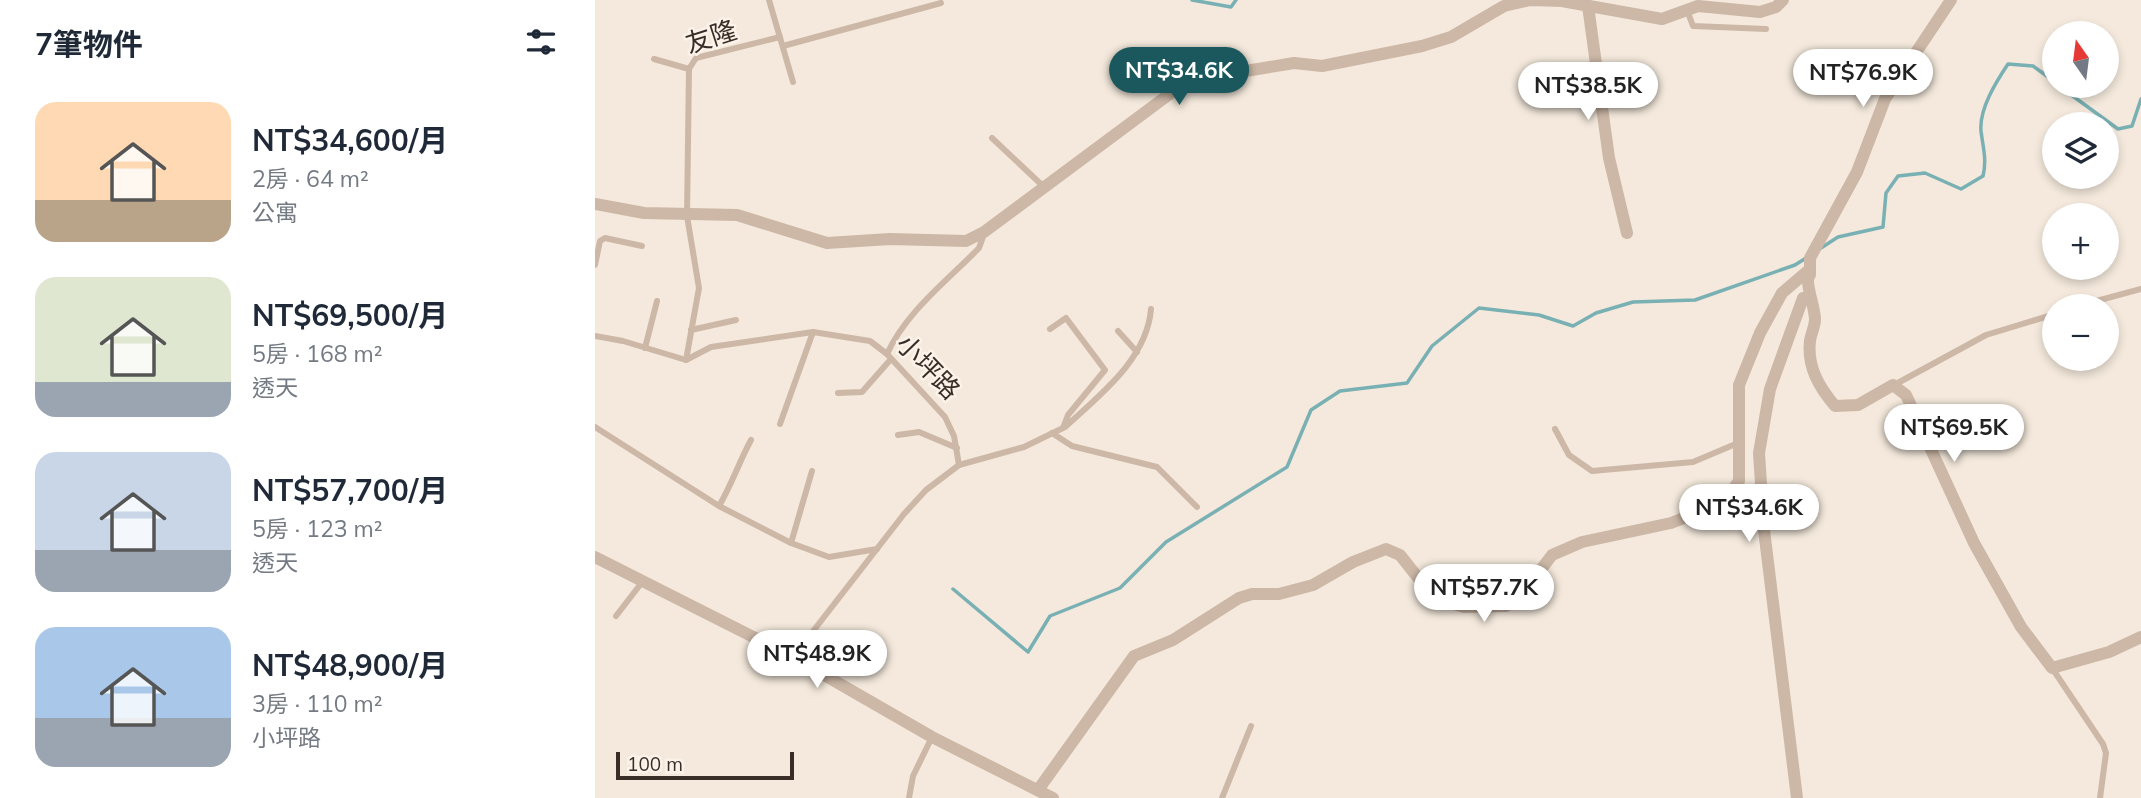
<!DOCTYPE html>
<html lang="zh-TW">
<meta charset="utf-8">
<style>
body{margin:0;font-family:Mulish,"Noto Sans TC",sans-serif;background:#f2f2f3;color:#1f2937;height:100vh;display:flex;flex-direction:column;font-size:26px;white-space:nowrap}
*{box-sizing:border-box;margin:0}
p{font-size:23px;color:#747a83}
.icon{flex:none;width:38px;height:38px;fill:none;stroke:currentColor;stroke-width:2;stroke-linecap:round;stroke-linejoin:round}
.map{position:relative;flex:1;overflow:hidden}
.panel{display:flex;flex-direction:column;background:#fff;width:595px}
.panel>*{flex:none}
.needle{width:46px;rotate:346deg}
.tools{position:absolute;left:1447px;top:21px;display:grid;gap:14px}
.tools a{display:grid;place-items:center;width:77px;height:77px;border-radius:50%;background:#fff;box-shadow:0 4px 10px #0003;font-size:35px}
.scale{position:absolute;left:21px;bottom:18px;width:178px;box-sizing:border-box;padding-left:7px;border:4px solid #392d28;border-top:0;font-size:19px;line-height:24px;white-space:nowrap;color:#392d28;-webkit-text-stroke:5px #fbf3e9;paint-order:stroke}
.price{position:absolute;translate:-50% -60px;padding:0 16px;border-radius:24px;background:#fff;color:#222;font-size:23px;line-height:46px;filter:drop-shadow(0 2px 4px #0008)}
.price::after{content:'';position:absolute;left:50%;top:42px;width:21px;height:16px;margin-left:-10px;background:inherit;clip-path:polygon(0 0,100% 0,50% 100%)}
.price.on{background:#1a585d;color:#fff}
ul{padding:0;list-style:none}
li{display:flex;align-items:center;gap:21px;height:175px;padding:0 35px}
li span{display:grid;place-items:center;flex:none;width:196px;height:140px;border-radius:21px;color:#555}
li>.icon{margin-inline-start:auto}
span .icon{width:84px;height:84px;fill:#fffc;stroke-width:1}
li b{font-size:30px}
h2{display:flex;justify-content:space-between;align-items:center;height:84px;padding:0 35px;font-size:30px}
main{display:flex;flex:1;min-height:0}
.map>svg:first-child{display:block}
</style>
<main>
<section class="panel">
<h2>7筆物件<svg class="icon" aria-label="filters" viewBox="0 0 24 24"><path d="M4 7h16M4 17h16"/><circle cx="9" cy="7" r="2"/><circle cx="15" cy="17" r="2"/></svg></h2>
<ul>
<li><span style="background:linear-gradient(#ffd9b3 70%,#b9a48a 0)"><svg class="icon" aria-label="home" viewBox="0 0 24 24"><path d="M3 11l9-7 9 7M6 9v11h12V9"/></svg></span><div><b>NT$34,600/月</b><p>2房 · 64 m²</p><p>公寓</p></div></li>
<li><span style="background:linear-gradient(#dfe7d0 75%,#9aa5b1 0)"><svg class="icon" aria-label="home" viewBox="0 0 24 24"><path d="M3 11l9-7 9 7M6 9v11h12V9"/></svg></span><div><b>NT$69,500/月</b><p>5房 · 168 m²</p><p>透天</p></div></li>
<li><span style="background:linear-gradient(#c9d6e8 70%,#9aa5b1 0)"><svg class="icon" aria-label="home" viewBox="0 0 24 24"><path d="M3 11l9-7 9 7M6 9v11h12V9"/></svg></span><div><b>NT$57,700/月</b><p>5房 · 123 m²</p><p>透天</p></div></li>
<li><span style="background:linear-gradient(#a9c7e8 65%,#9aa5b1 0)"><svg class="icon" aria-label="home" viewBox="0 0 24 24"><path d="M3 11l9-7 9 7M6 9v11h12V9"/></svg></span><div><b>NT$48,900/月</b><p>3房 · 110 m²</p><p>小坪路</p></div></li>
</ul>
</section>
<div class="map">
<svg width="1546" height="798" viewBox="0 0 1546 798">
<rect width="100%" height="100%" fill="#f4e9dc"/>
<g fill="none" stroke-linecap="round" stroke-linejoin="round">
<g stroke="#79b0b3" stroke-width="3.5">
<path d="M597 0 636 7 641 0"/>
<path d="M1464 86 1523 129 1537 126 1546 99"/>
<path d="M1226 248 1243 237 1288 227 1291 193 1303 176 1330 173 1366 189 1388 176C1392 159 1388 148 1386 131 1384 109 1401 82 1413 64L1438 66 1460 82"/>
<path d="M358 589 433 652 455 616 525 588 571 542 692 467 716 410 745 391 812 383 837 346 884 308 944 315 978 326 1001 313 1038 302 1100 300 1200 265 1211 258"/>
</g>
<g stroke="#cdb8a7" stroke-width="6">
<path d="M174 0 198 82"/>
<path d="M1092 10 1098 26 1171 29"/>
<path d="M188 46 346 3"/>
<path d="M59 59 94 69 101 58 185 37"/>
<path d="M397 138 449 187"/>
<path d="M0 265 5 241 10 238 47 246"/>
<path d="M1483 306 1546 289"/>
<path d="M96 330 141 320"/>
<path d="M523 331 542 352"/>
<path d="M0 336 28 341 91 360 116 347 218 332 275 341 292 354 350 417 359 436 364 465 331 490 309 514 198 657"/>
<path d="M50 348 62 301"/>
<path d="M292 354C311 312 352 281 384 248L389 234"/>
<path d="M91 360 104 288 92 216 94 69"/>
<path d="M1299 385 1391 335 1460 314"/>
<path d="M243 393 267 392 296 359"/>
<path d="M185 424 218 332"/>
<path d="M0 427 124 506 196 543 234 557 282 549"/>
<path d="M470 427C505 395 552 359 556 309"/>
<path d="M960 429 974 455 997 471 1098 462 1143 443"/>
<path d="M457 433 477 446 562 467 602 507"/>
<path d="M303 435 324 432 362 448"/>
<path d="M364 465 429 447 468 428 473 415 510 370 471 318 455 329"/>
<path d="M124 506C137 484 144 462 156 440"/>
<path d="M196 543 217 471"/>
<path d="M21 616 48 581"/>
<path d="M1457 668 1508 744 1511 753 1505 798"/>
<path d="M314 798 318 776 337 737"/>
<path d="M627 798 656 726"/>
</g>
<g stroke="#cdb8a7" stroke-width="12">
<path d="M993 6 1014 158 1032 233"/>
<path d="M0 204 49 213 142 215 232 243 295 239 371 241 389 232 584 87 603 79 699 63 727 66 827 46 856 37 909 6 935 0 967 1 1067 19 1103 6 1165 12 1181 7 1188 0"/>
<path d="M1214 270C1210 287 1219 302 1220 319 1220 327 1216 333 1215 341 1212 367 1224 387 1240 406L1263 405 1298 385 1311 395 1379 543 1426 627 1457 668 1514 652 1546 637"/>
<path d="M1215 275V258L1262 172 1290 99 1356 0"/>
<path d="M0 557 198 657 337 737 458 798"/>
<path d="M443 790 539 656 578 640 644 598 657 594H684L718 585 758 562 791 549 805 555 824 579 852 602 869 607 911 606 926 596 957 555 987 542 1076 523 1128 503 1144 481V385L1165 333 1187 293 1215 269"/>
<path d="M1202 798 1169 530 1164 453 1175 389 1208 298"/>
</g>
</g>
<g text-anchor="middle" stroke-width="5" stroke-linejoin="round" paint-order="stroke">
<g font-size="26" fill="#392d28" stroke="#fbf3e9">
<text transform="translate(116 37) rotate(-18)" y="9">友隆</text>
<text transform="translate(333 367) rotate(46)" y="9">小坪路</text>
</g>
</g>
</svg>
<div class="tools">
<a><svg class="needle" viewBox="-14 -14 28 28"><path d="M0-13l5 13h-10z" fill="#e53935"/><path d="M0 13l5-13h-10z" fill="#747a83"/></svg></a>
<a><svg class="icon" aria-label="layers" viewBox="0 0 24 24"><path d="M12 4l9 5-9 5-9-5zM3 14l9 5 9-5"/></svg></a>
<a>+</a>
<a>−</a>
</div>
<div class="scale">100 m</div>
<b class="price on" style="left:584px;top:107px">NT$34.6K</b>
<b class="price" style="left:1268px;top:109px">NT$76.9K</b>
<b class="price" style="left:993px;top:122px">NT$38.5K</b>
<b class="price" style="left:1359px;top:464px">NT$69.5K</b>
<b class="price" style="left:1154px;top:544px">NT$34.6K</b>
<b class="price" style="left:889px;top:624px">NT$57.7K</b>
<b class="price" style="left:222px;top:690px">NT$48.9K</b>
</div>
</main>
